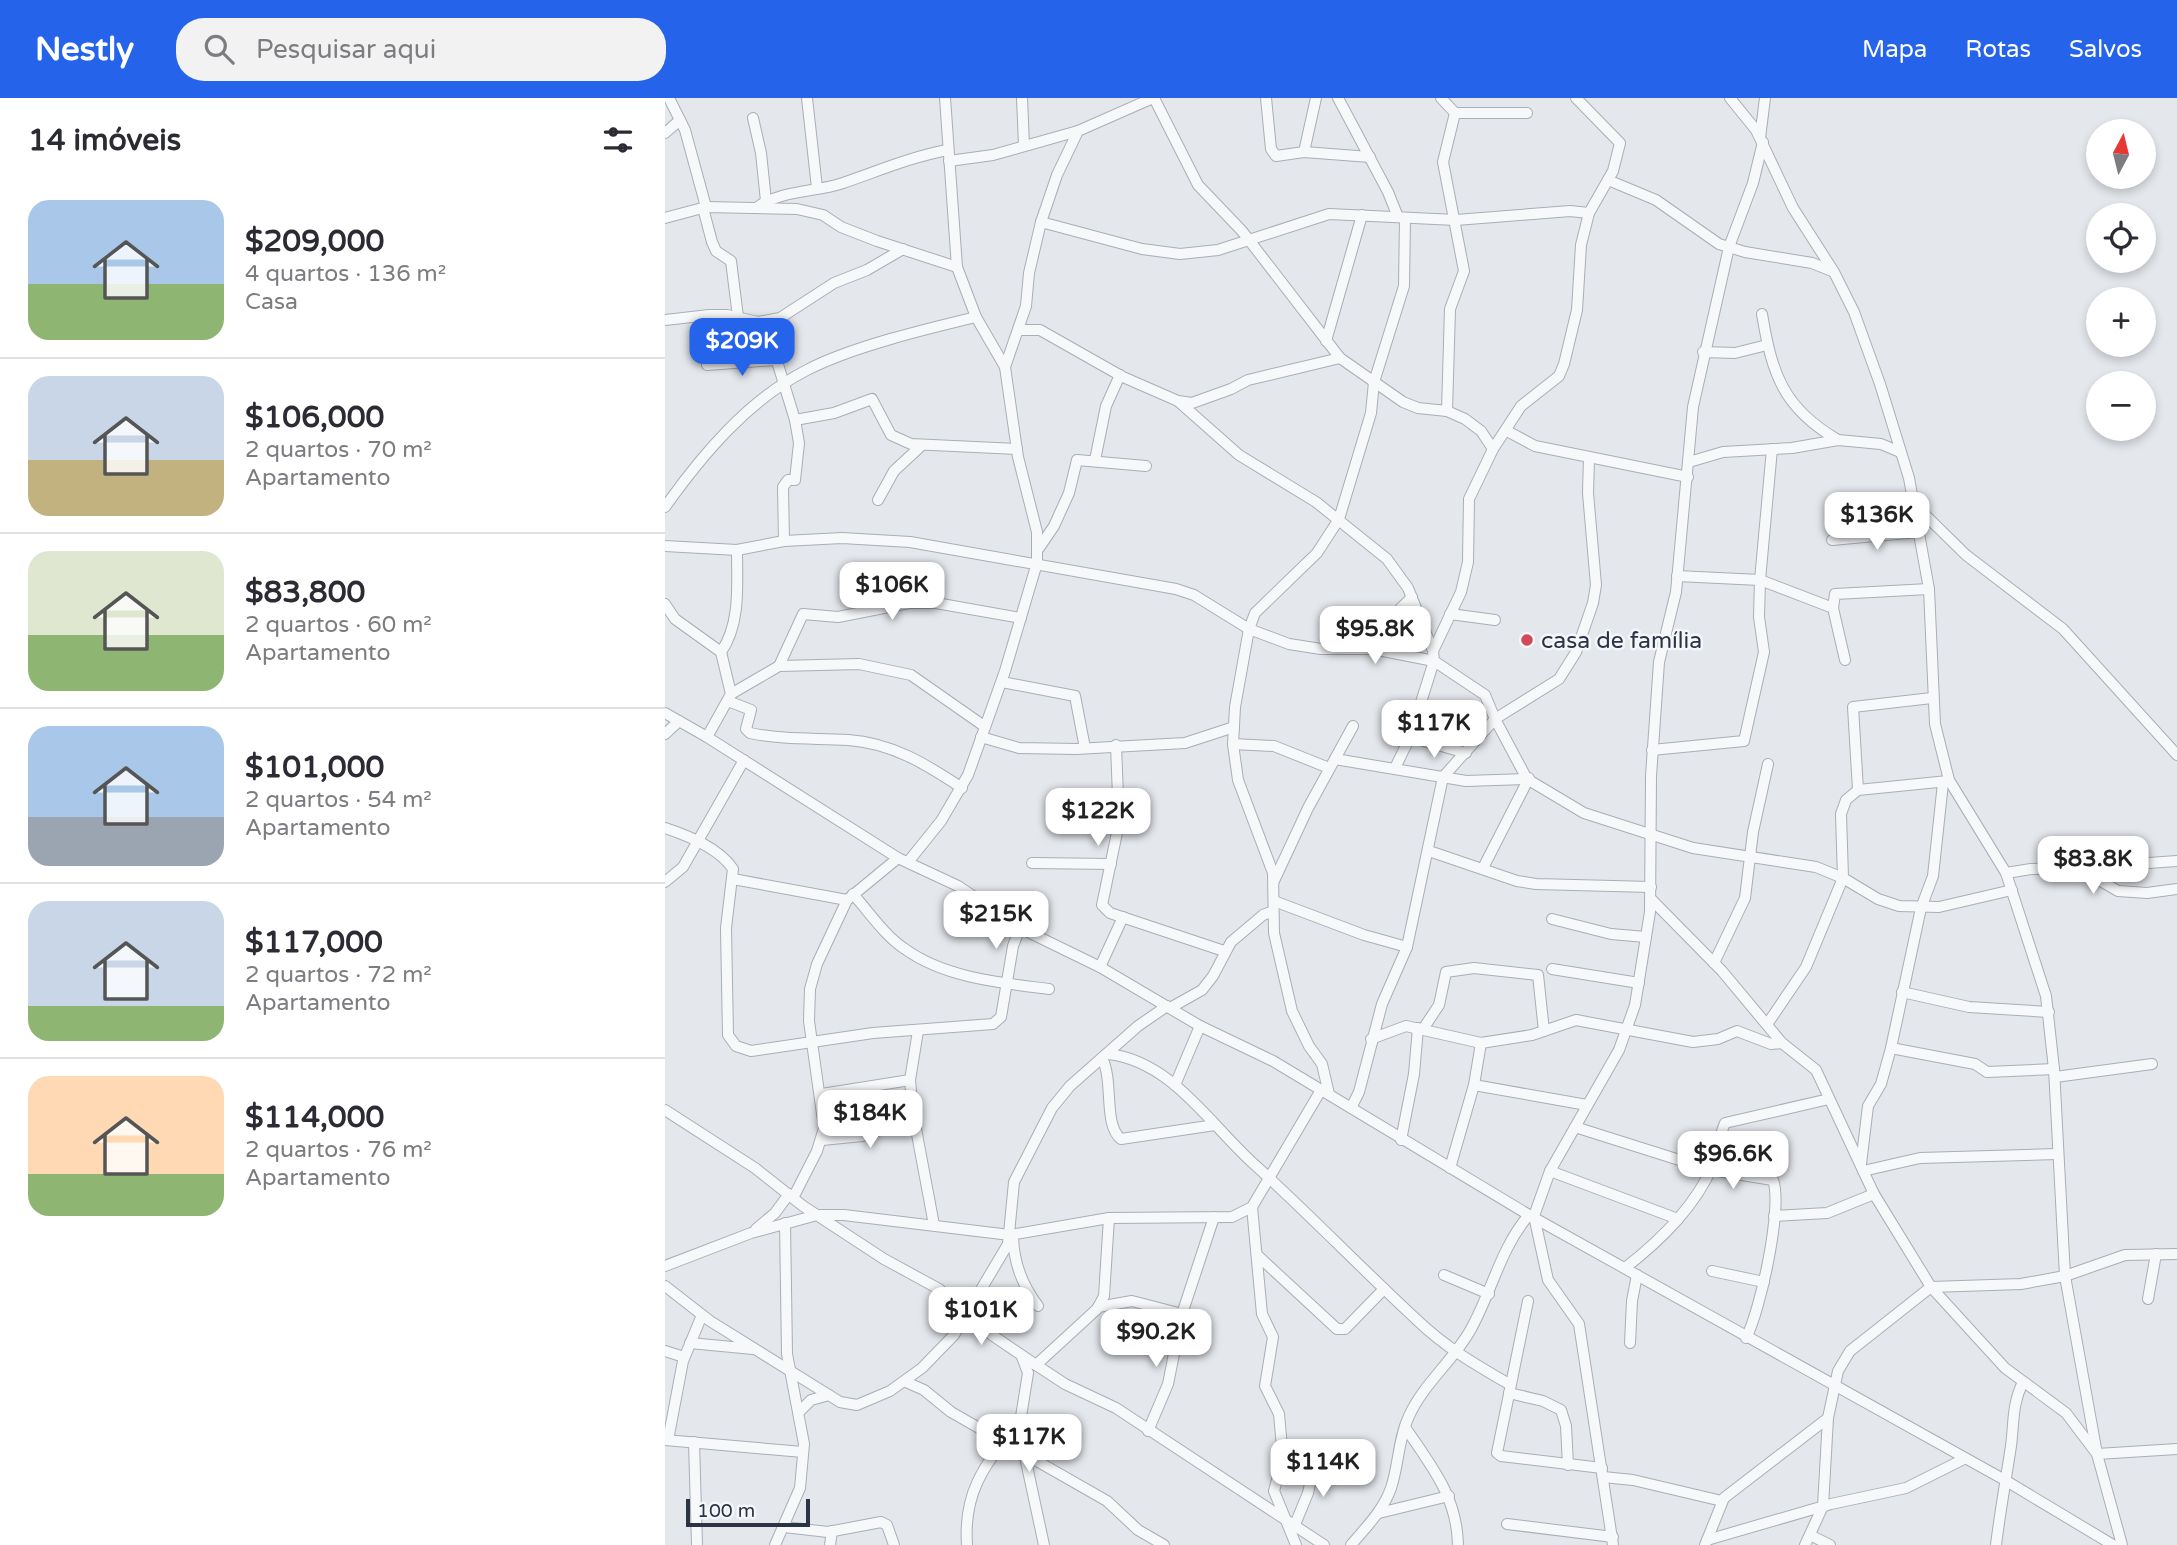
<!DOCTYPE html>
<html lang="pt">
<meta charset="utf-8">
<style>
body{margin:0;font-family:"Varela Round",sans-serif;background:#f2f2f3;color:#2b2b33;height:100vh;display:flex;flex-direction:column;font-size:26px;white-space:nowrap}
*{box-sizing:border-box;margin:0}
p{font-size:23px;color:#7c7c81}
.icon{flex:none;width:38px;height:38px;fill:none;stroke:currentColor;stroke-width:2;stroke-linecap:round;stroke-linejoin:round}
.map{position:relative;flex:1;overflow:hidden}
.panel{display:flex;flex-direction:column;background:#fff;width:665px}
.panel>*{flex:none}
.needle{width:46px;rotate:7deg}
.buttons{position:absolute;left:1421px;top:21px;display:grid;gap:14px}
.buttons a{display:grid;place-items:center;width:70px;height:70px;border-radius:50%;background:#fff;box-shadow:0 4px 10px #0003;font-size:35px}
.scale{position:absolute;left:21px;bottom:18px;width:124px;box-sizing:border-box;padding-left:7px;border:4px solid #2b3445;border-top:0;font-size:19px;line-height:24px;white-space:nowrap;color:#2b3445;-webkit-text-stroke:5px #f4f6f9;paint-order:stroke}
.price{position:absolute;translate:-50% -60px;padding:0 16px;border-radius:14px;background:#fff;color:#222;font-size:23px;line-height:46px;filter:drop-shadow(0 2px 4px #0008)}
.price::after{content:'';position:absolute;left:50%;top:42px;width:21px;height:16px;margin-left:-10px;background:inherit;clip-path:polygon(0 0,100% 0,50% 100%)}
.price.selected{background:#2563eb;color:#fff}
ul{padding:0;list-style:none}
li{display:flex;align-items:center;gap:21px;height:175px;padding:0 28px}
li+li{border-top:2px solid #e1e1e2}
li span{display:grid;place-items:center;flex:none;width:196px;height:140px;border-radius:21px;color:#555}
li>.icon{margin-inline-start:auto}
span .icon{width:84px;height:84px;fill:#fffc;stroke-width:1}
li b{font-size:30px}
h2{display:flex;justify-content:space-between;align-items:center;height:84px;padding:0 28px;font-size:30px}
header{display:flex;align-items:center;gap:42px;box-sizing:border-box;height:98px;padding:0 35px;background:#2563eb;color:#fff}
header strong{font-size:33px}
nav{display:flex;gap:38px;margin-inline-start:auto;font-size:24px}
.search{width:490px;height:63px;background:#f2f2f3;display:flex;align-items:center;gap:18px;box-sizing:border-box;padding:0 24px;border-radius:28px;color:#7c7c81;font-size:26px}
main{display:flex;flex:1;min-height:0}
.map>svg:first-child{display:block}
</style>
<header>
<strong>Nestly</strong>
<div class="search"><svg class="icon" aria-label="search" viewBox="0 0 24 24"><circle cx="10" cy="10" r="6"/><path d="M15 15l6 6"/></svg>Pesquisar aqui</div>
<nav><a>Mapa</a><a>Rotas</a><a>Salvos</a></nav>
</header>
<main>
<section class="panel">
<h2>14 imóveis<svg class="icon" aria-label="filters" viewBox="0 0 24 24"><path d="M4 7h16M4 17h16"/><circle cx="9" cy="7" r="2"/><circle cx="15" cy="17" r="2"/></svg></h2>
<ul>
<li><span style="background:linear-gradient(#a9c7e8 60%,#8fb573 0)"><svg class="icon" aria-label="home" viewBox="0 0 24 24"><path d="M3 11l9-7 9 7M6 9v11h12V9"/></svg></span><div><b>$209,000</b><p>4 quartos · 136 m²</p><p>Casa</p></div></li>
<li><span style="background:linear-gradient(#c9d6e8 60%,#c2b280 0)"><svg class="icon" aria-label="home" viewBox="0 0 24 24"><path d="M3 11l9-7 9 7M6 9v11h12V9"/></svg></span><div><b>$106,000</b><p>2 quartos · 70 m²</p><p>Apartamento</p></div></li>
<li><span style="background:linear-gradient(#dfe7d0 60%,#8fb573 0)"><svg class="icon" aria-label="home" viewBox="0 0 24 24"><path d="M3 11l9-7 9 7M6 9v11h12V9"/></svg></span><div><b>$83,800</b><p>2 quartos · 60 m²</p><p>Apartamento</p></div></li>
<li><span style="background:linear-gradient(#a9c7e8 65%,#9aa5b1 0)"><svg class="icon" aria-label="home" viewBox="0 0 24 24"><path d="M3 11l9-7 9 7M6 9v11h12V9"/></svg></span><div><b>$101,000</b><p>2 quartos · 54 m²</p><p>Apartamento</p></div></li>
<li><span style="background:linear-gradient(#c9d6e8 75%,#8fb573 0)"><svg class="icon" aria-label="home" viewBox="0 0 24 24"><path d="M3 11l9-7 9 7M6 9v11h12V9"/></svg></span><div><b>$117,000</b><p>2 quartos · 72 m²</p><p>Apartamento</p></div></li>
<li><span style="background:linear-gradient(#ffd9b3 70%,#8fb573 0)"><svg class="icon" aria-label="home" viewBox="0 0 24 24"><path d="M3 11l9-7 9 7M6 9v11h12V9"/></svg></span><div><b>$114,000</b><p>2 quartos · 76 m²</p><p>Apartamento</p></div></li>
</ul>
</section>
<div class="map">
<svg width="1512" height="1447" viewBox="0 0 1512 1447">
<rect width="100%" height="100%" fill="#e4e7ec"/>
<g fill="none" stroke-linecap="round" stroke-linejoin="round">
<g stroke="#a9aeb7" stroke-width="12">
<g id="minor">
<path d="M4 0 20 32 41 109"/>
<path d="M142 0 152 90"/>
<path d="M280 0 292 169 311 219 340 269"/>
<path d="M357 0 359 47"/>
<path d="M489 0 533 87 577 133 675 260 738 304 753 310 782 313 800 321 816 333 828 351"/>
<path d="M601 0 606 51 611 58 639 54 705 59"/>
<path d="M673 0 723 94 733 119"/>
<path d="M776 0 790 15 778 64 799 173 785 211 782 313"/>
<path d="M1065 0 1091 32 1128 110 1169 174 1189 214 1215 286 1244 380 1264 491 1270 626 1284 682 1341 775 1381 898 1389 971 1400 1178 1432 1356 1457 1447"/>
<path d="M790 15H862"/>
<path d="M88 20 96 55 101 103"/>
<path d="M0 35 15 22"/>
<path d="M1095 40 1100 0"/>
<path d="M639 54 651 0"/>
<path d="M284 63 328 57 413 33"/>
<path d="M943 82 991 102 1054 146 1080 154 1147 165 1167 173"/>
<path d="M94 108C118 92 152 94 178 85 213 73 246 59 282 52"/>
<path d="M38 110 47 144 51 153 66 163 73 219"/>
<path d="M0 120 41 109 132 111 158 117 176 129 212 143 292 169"/>
<path d="M376 124 477 151 515 156 553 152 664 116 791 122 905 113 924 115"/>
<path d="M1097 216C1107 276 1118 310 1173 342"/>
<path d="M0 222 44 217H62L93 224 115 220 169 185 202 172 238 151"/>
<path d="M100 224 130 322 134 345 130 382H123L118 389 119 443"/>
<path d="M353 232H375L458 279 513 303 527 305 566 291 583 282 675 260"/>
<path d="M661 243 697 117"/>
<path d="M1038 254 1070 255 1102 247"/>
<path d="M42 267 110 262"/>
<path d="M513 303 574 357 651 404 722 461 743 490 768 553 769 563 745 639 730 670"/>
<path d="M130 322 169 315 207 301 226 337 246 346 352 351"/>
<path d="M842 333 870 348 1023 379"/>
<path d="M430 362 441 308 455 277"/>
<path d="M1024 364 1058 354 1127 350 1173 342 1216 346 1235 354"/>
<path d="M213 402 229 373 257 347"/>
<path d="M1250 407 1301 457 1398 531 1512 657"/>
<path d="M0 409C37 357 83 302 142 272 186 249 261 231 311 219"/>
<path d="M1167 442 1253 434"/>
<path d="M0 448 72 452 119 443 177 440 245 444 511 491 529 497 584 531 624 546 656 551H708L769 563 820 597 830 621 862 681 919 715 1028 750 1151 769 1178 780 1213 801 1234 808 1274 809 1347 792"/>
<path d="M374 450 389 428 404 395 412 362 481 368"/>
<path d="M1012 478 1095 482 1168 510"/>
<path d="M0 506 10 521 56 554 66 596 42 639"/>
<path d="M785 516 830 522"/>
<path d="M708 551 721 525 747 499"/>
<path d="M768 553 796 494 803 464 804 401 828 351 856 308 894 278 899 266 912 212 916 147 924 115 948 73 955 45 911 0"/>
<path d="M56 554C76 526 72 485 72 452"/>
<path d="M1180 562 1168 510 1170 496 1264 491"/>
<path d="M114 568 138 516 173 519 244 505H271L356 520"/>
<path d="M337 584 410 598 420 650"/>
<path d="M66 596 114 568 194 566 246 577 319 628"/>
<path d="M63 603 86 612 81 631 85 635C118 642 150 640 183 642 227 645 261 666 297 690"/>
<path d="M0 615 42 639 233 760 293 788 355 830 435 869 535 928 608 963 864 1117 1338 1381 1448 1447"/>
<path d="M0 636 14 623"/>
<path d="M316 639 354 650 411 651 520 645 569 629"/>
<path d="M745 639 801 655"/>
<path d="M568 646 609 648 664 670"/>
<path d="M451 647 454 725 437 807 445 815 559 853"/>
<path d="M987 652 1079 643 1099 554 1094 519 1095 482 1107 351"/>
<path d="M670 661 801 683 862 681"/>
<path d="M1193 692 1188 609 1267 600"/>
<path d="M0 730C24 738 54 750 68 771L61 830 63 937 71 948 86 953 208 935 328 926 336 919 348 848 355 830"/>
<path d="M764 753 852 783 871 786 986 789"/>
<path d="M243 764 276 723 303 677 340 573 372 465V434L353 359 340 269 361 208 364 175 376 124 392 77 413 33 488 0"/>
<path d="M367 765 446 766"/>
<path d="M818 770 864 680"/>
<path d="M1413 770 1512 763"/>
<path d="M1341 775 1366 771 1413 770 1453 793 1482 795 1512 791"/>
<path d="M68 781 182 802"/>
<path d="M609 783 643 710 688 628"/>
<path d="M0 784 18 769 79 662"/>
<path d="M188 796C204 814 220 838 240 851 280 880 337 885 384 891"/>
<path d="M985 800 1057 873 1117 945 1151 972 1209 1096 1266 1189 1340 1270 1401 1315 1432 1356 1512 1351"/>
<path d="M609 803 699 837 742 849"/>
<path d="M887 821 946 836 981 839"/>
<path d="M1049 865 1080 800 1088 734 1103 666"/>
<path d="M435 869 458 819"/>
<path d="M887 871 974 885"/>
<path d="M1237 894 1304 909 1384 914"/>
<path d="M505 910 537 892 548 878 566 844 598 817 608 813"/>
<path d="M1103 925 1141 869 1178 780 1176 716 1181 702 1193 692 1283 683"/>
<path d="M758 931 774 907 781 874 809 870 873 877 879 933"/>
<path d="M253 933 245 982 248 1015 269 1127"/>
<path d="M706 941 741 928 816 945 867 937 911 922 1028 944 1053 941 1072 933 1106 946 1117 945"/>
<path d="M1226 950 1310 966 1322 974 1389 971"/>
<path d="M443 956C507 963 545 1027 590 1067 645 1117 697 1171 752 1222 780 1249 811 1267 844 1286"/>
<path d="M437 960C449 983 438 1027 456 1041L550 1027"/>
<path d="M1390 979 1487 966"/>
<path d="M510 987 535 928"/>
<path d="M809 987 922 1007"/>
<path d="M157 996 245 982"/>
<path d="M664 996 657 966 644 948 627 913 609 835 608 775 573 682 568 646 570 609 584 531 590 515 652 455 674 421 706 315 709 284 739 188 740 120"/>
<path d="M686 1010 694 994 717 906 742 849 778 679 830 621 894 581 911 554 928 505 931 487 923 395 924 360"/>
<path d="M0 1012 90 1070 138 1108 219 1161 274 1191 327 1237 371 1267 400 1286 451 1310 659 1447"/>
<path d="M910 1029 1046 1072 1108 1082C1118 1109 1095 1214 1081 1240"/>
<path d="M157 1042 197 1038 220 1030 250 1026"/>
<path d="M736 1042 749 976 753 930"/>
<path d="M1196 1066 1203 1008 1216 986 1226 950 1256 810 1268 778 1278 685"/>
<path d="M785 1070 809 987 816 945"/>
<path d="M885 1073 1013 1121"/>
<path d="M1198 1073 1255 1060 1392 1056"/>
<path d="M128 1100 152 1053 159 1030 144 923 145 891 152 866 182 802 233 760"/>
<path d="M587 1109 597 1216 608 1239 600 1288 614 1316 618 1360 609 1393 631 1447"/>
<path d="M1109 1118 1162 1115 1209 1096"/>
<path d="M91 1131 110 1115 124 1096"/>
<path d="M348 1140C349 1166 357 1187 373 1208"/>
<path d="M592 1157 672 1231H680L719 1191"/>
<path d="M0 1168 86 1135 152 1117H179L345 1137 444 1120 567 1119 587 1109 656 992"/>
<path d="M960 1170C996 1142 1030 1109 1048 1067 1054 1053 1054 1038 1060 1025L1164 1001"/>
<path d="M1047 1173 1099 1184"/>
<path d="M779 1177 824 1196"/>
<path d="M0 1188 45 1223 175 1304 192 1307 225 1293 257 1270 289 1237 343 1146 349 1084 387 1010 405 988 473 928 502 908"/>
<path d="M1483 1201 1491 1156"/>
<path d="M863 1203 832 1355 836 1358 937 1370"/>
<path d="M433 1209 467 1203 517 1216"/>
<path d="M25 1245 88 1251"/>
<path d="M965 1245 967 1203 972 1177"/>
<path d="M0 1253 19 1259"/>
<path d="M357 1259 363 1275 354 1331 379 1447"/>
<path d="M371 1267 432 1211 439 1198 444 1120"/>
<path d="M241 1284 259 1292 286 1314 442 1403 473 1432 499 1447"/>
<path d="M844 1295 878 1303 896 1312 901 1328 903 1367"/>
<path d="M135 1313 146 1302 164 1297"/>
<path d="M740 1329C766 1368 792 1398 793 1447"/>
<path d="M483 1333 503 1286 517 1216 549 1119"/>
<path d="M0 1342 138 1354"/>
<path d="M3 1342 18 1263 37 1217"/>
<path d="M29 1344 32 1447"/>
<path d="M938 1379 968 1382 1057 1403"/>
<path d="M714 1415 784 1398"/>
<path d="M842 1426 948 1439"/>
<path d="M119 1429 163 1434 216 1424 222 1427 229 1447"/>
<path d="M629 1429 643 1395 650 1363"/>
<path d="M1147 1438 1165 1447"/>
<path d="M1042 1442 1166 1406 1241 1390 1299 1361"/>
<path d="M110 1447 135 1390 139 1346 122 1256 120 1125"/>
<path d="M165 1447 167 1433"/>
<path d="M302 1447C298 1391 322 1365 354 1323"/>
<path d="M686 1447C701 1429 718 1413 726 1390 734 1366 733 1341 744 1318 759 1285 789 1262 806 1231 827 1193 836 1149 864 1117"/>
<path d="M948 1447 914 1226 883 1182 869 1118 885 1073 954 952 970 907 985 814 986 678 994 564 1011 494 1028 309 1064 149 1088 85 1098 44"/>
<path d="M1040 1447 1059 1400 1163 1320 1173 1273 1185 1253 1266 1189 1356 1186 1400 1178 1460 1157 1512 1156"/>
<path d="M1140 1447 1158 1408 1163 1320"/>
<path d="M1331 1447C1335 1414 1341 1381 1346 1348 1349 1325 1347 1306 1358 1284"/>
</g>
</g>
<use href="#minor" stroke="#f7f8fa" stroke-width="10"/>
</g>
<circle fill="#d1495b" stroke="#f4f6f9" stroke-width="2.5" cx="862" cy="542" r="7"/>
<g text-anchor="middle" stroke-width="5" stroke-linejoin="round" paint-order="stroke">
<g font-size="23" fill="#2b3445" stroke="#f4f6f9" text-anchor="start">
<text x="876" y="550">casa de família</text>
</g>
</g>
</svg>
<div class="buttons">
<a><svg class="needle" viewBox="-14 -14 28 28"><path d="M0-13l5 13h-10z" fill="#e53935"/><path d="M0 13l5-13h-10z" fill="#7c7c81"/></svg></a>
<a><svg class="icon" aria-label="locate" viewBox="0 0 24 24"><circle cx="12" cy="12" r="6"/><path d="M12 2v4M12 18v4M2 12h4M18 12h4"/></svg></a>
<a>+</a>
<a>−</a>
</div>
<div class="scale">100 m</div>
<b class="price selected" style="left:77px;top:280px">$209K</b>
<b class="price" style="left:1212px;top:454px">$136K</b>
<b class="price" style="left:227px;top:524px">$106K</b>
<b class="price" style="left:710px;top:568px">$95.8K</b>
<b class="price" style="left:769px;top:662px">$117K</b>
<b class="price" style="left:433px;top:750px">$122K</b>
<b class="price" style="left:1428px;top:798px">$83.8K</b>
<b class="price" style="left:331px;top:853px">$215K</b>
<b class="price" style="left:205px;top:1052px">$184K</b>
<b class="price" style="left:1068px;top:1093px">$96.6K</b>
<b class="price" style="left:316px;top:1249px">$101K</b>
<b class="price" style="left:491px;top:1271px">$90.2K</b>
<b class="price" style="left:364px;top:1376px">$117K</b>
<b class="price" style="left:658px;top:1401px">$114K</b>
</div>
</main>
